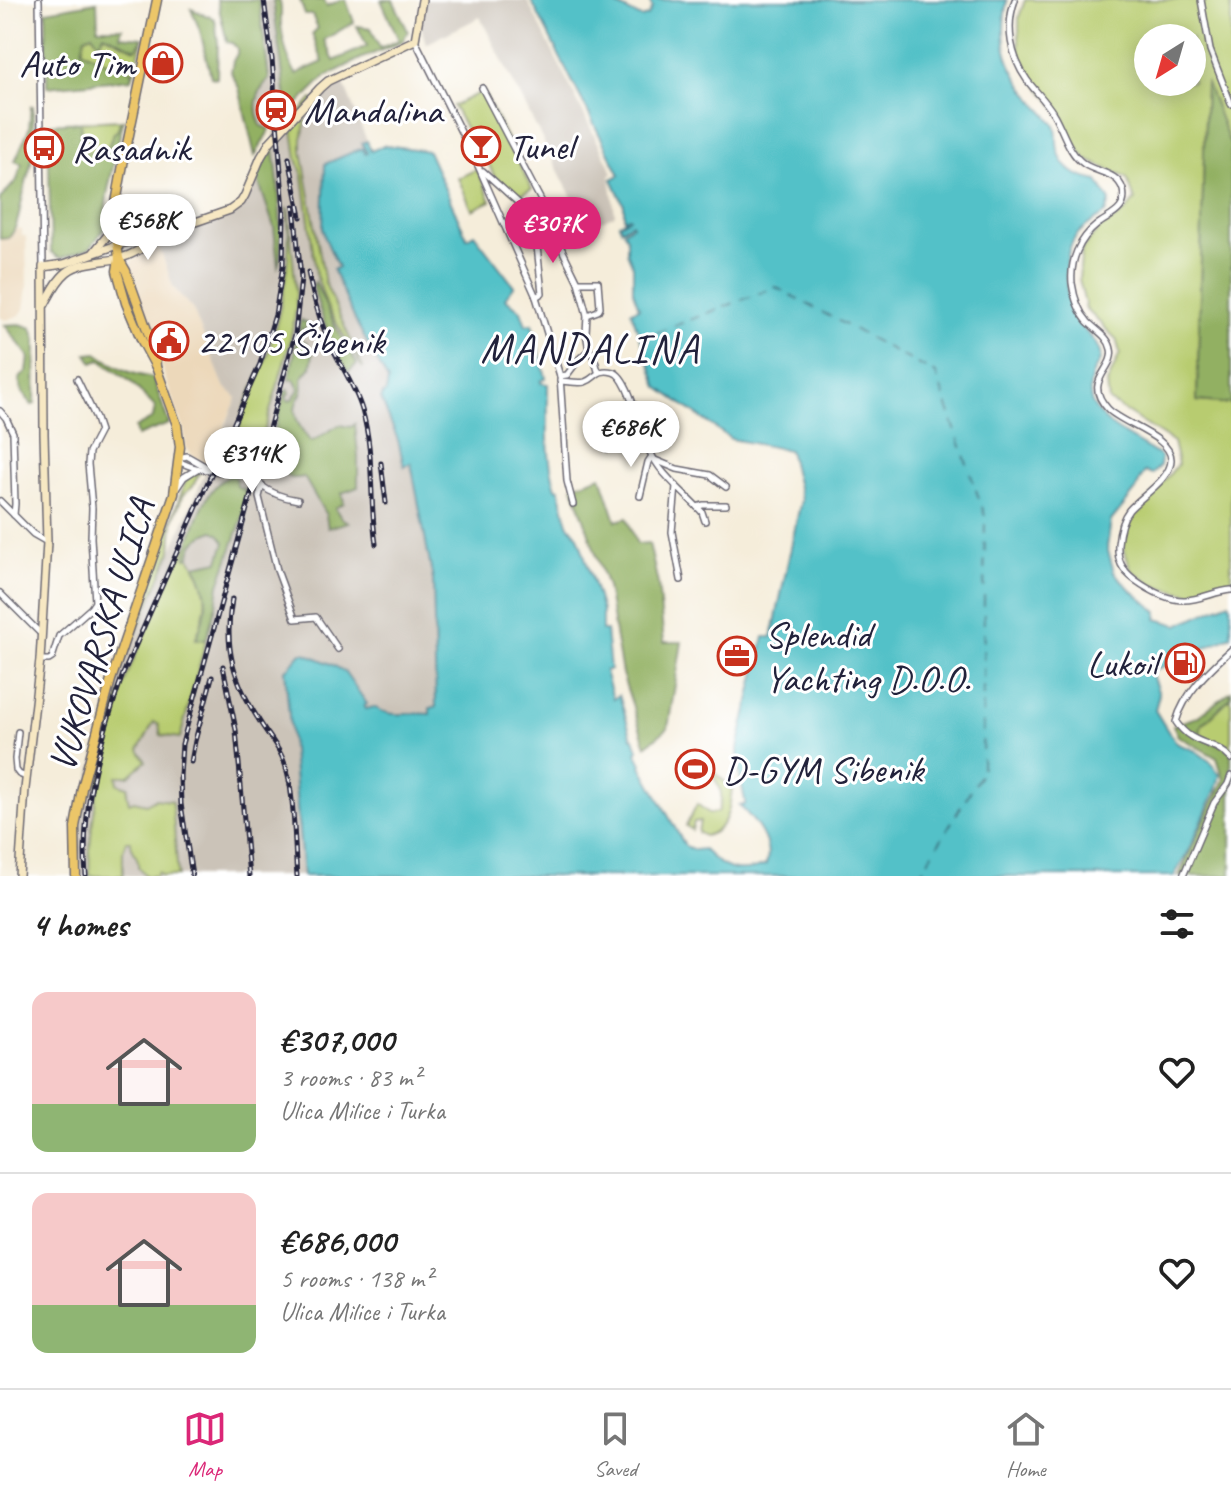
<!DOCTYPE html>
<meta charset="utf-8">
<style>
body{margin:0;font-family:Caveat,sans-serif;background:#f2f2f2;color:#222;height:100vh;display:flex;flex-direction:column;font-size:30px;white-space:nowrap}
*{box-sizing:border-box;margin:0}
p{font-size:26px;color:#767676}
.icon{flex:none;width:44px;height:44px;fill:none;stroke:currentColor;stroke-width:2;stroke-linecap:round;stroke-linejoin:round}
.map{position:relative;height:876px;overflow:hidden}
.panel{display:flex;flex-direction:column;background:#fff;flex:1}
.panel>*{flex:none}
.needle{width:52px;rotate:217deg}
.fabs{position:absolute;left:1134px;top:24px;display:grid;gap:16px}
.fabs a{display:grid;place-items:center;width:72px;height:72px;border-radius:50%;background:#fff;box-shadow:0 4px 20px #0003;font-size:40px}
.price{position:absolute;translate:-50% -68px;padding:0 18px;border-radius:28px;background:#fff;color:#222;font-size:26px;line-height:52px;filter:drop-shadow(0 2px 4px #0008)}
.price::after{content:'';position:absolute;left:50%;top:48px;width:24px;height:18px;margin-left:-12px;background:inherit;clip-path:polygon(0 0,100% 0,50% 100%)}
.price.active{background:#db2777;color:#fff}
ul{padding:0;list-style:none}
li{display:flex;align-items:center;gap:24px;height:200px;padding:0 32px}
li+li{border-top:2px solid #e0e0e0}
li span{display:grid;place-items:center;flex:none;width:224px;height:160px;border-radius:16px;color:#555}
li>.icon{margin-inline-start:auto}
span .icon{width:96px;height:96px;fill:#fffc;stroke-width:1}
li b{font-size:34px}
h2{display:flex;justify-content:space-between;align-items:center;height:96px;padding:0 32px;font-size:34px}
.tab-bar{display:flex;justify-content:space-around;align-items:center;height:112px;border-top:2px solid #e0e0e0;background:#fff;font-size:22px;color:#767676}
.tab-bar a{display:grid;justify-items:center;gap:4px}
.tab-bar .active{color:#db2777}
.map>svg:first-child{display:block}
</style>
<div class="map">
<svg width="1231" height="876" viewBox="0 0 1231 876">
<rect width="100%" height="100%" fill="#fff"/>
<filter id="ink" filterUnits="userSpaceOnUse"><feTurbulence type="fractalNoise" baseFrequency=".0125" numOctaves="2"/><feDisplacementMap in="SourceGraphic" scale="16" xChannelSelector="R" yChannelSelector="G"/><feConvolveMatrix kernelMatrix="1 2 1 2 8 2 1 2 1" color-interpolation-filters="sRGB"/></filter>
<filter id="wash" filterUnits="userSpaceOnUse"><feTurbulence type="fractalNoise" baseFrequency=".006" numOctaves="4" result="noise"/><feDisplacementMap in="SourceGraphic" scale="32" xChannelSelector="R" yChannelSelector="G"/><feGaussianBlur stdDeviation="1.8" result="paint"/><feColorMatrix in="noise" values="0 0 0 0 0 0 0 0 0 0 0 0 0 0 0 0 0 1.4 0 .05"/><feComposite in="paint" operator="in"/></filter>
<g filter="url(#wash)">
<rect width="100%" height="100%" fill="#f5edda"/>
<g fill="#ecd8ba">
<path d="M15 229H22V236H26L27 288 24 309 20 315 6 320 0 317V239L9 238Z"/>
<path d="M160 248 173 287 193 310 224 386 237 398 207 464 193 456 186 447 184 431 165 378 159 355 140 304 130 271 131 261 150 249Z"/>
</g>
<g fill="#cbc3b8">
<path d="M259 0H273L288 114 292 121 329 83 341 77 367 141 363 144 367 153 365 154 363 148 324 188 323 221 338 268 333 270 356 322 388 381 386 392 381 399 398 440 404 466 411 462 433 580 436 708 431 714 410 712 400 716 384 713 374 707 367 710 331 664 301 653 295 662 285 670 303 876H82L79 845 82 812 97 745 125 660 237 398 224 386 193 310 173 287 160 248 166 236 221 219 240 207 250 193 275 142 274 127 261 126 256 111 255 100 264 84 266 50Z"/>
<path d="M425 0H527L613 173 610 176 615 215 587 227 480 17 426 44 420 22Z"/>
</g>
<g fill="#b8cc6f" stroke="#6d7755" stroke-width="2" fill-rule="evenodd">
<path d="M1025 0H1231V147L1206 84 1197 401 1231 404V580L1191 594 1155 586 1131 570 1123 546 1132 515 1150 498 1178 464 1173 442 1109 401 1107 384 1120 353 1116 339 1086 309 1079 279 1082 249 1099 229 1125 212 1135 200 1127 178 1087 160 1070 138 1063 116 1036 83 1019 53V17ZM1148 38H1192V82H1148Z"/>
<path d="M92 34 99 42 103 34 135 49 143 38 132 79V70L110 65 82 50 85 37Z"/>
<path d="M483 91 532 189 517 196 494 176 484 153 464 126 453 106Z"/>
<path d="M312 99 315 101 303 118 306 120 302 139V151L325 283 363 368 327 307 316 274 303 176 297 159 292 122Z"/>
<path d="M123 120 120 122 118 130 113 134 107 150 78 153 81 122Z"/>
<path d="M477 169 491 201 472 210 458 178Z"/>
<path d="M287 208H288L296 291V310L289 346 259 449C252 448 242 444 240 436 235 415 261 375 268 354 282 307 293 257 287 208Z"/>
<path d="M196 472H200L193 486 183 495 173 520 171 552 125 660 117 684 146 590 186 480 190 475Z"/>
<path d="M188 546 185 554 186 558 190 557C209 589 210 604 196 638L206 640 180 738 161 735 159 725 154 722 139 750 146 761 129 776H117L118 784 128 787 127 794 129 803 134 801 146 804 155 799 172 801 178 876H161L158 872 156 876H146L138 867C140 857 130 850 131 841H126L123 852V876H90C88 856 90 847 92 827 97 795 99 761 108 730 127 666 158 608 183 547Z"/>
<path d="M1231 697V750L1200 736 1201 726Z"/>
<path d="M708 767 732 788C730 809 727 831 704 836L698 832 700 821 694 822 692 830 686 826 697 804 710 814 718 812C726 791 718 785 708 767Z"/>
</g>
<g fill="#92b062" stroke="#5a694e" stroke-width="2">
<path d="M217 0H259L269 79C255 94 253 108 261 126L270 129 255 156 239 88 231 72 233 61 237 54V48L232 43 227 42Z"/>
<path d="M273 0H279C283 9 280 15 281 25 283 43 287 59 296 74L323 62 312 34 318 28 312 15H305L300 0H324L327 6 341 0H346L354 22 324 40 334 61 367 46 357 26 371 28 380 48 399 40 381 0H393L408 31 402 42 360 59 325 77 288 114Z"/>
<path d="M97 2 98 28H122L120 36 143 38 136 49 104 34 99 43 92 34 85 37 82 50 110 64 122 61 121 66 132 70V79L47 87 46 11Z"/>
<path d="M191 9 215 19 218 42 217 78 211 77 200 30Z"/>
<path d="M1206 81 1231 147V404L1197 401Z"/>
<path d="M31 106H33C33 123 35 142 32 158 30 172 25 183 23 196 19 210 19 226 9 238L0 239V199L17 180 22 164 15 161 29 129Z"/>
<path d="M123 120 107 195 104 229 90 248 61 258 56 256 51 251 48 124 81 122 79 153 107 150 113 134 118 130 120 121Z"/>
<path d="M273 145C277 164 285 250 278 266L274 227 257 177Z"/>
<path d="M315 282 337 330 357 364 348 372C331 345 321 317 313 286Z"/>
<path d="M301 320 307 323 304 329H302L300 340 306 342 313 353 311 367 302 378C304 397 301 390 296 404 292 418 303 432 311 442L339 425 351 427 355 424 358 455V487L342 493 344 503 335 508 341 518 348 522 328 528 326 515 304 477C285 480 287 477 276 461L272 463V475L270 477 264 469 285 392 288 389 290 392 286 397 289 401 293 399 299 389 294 379 289 380Z"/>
<path d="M20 324 32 328 36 340 35 404 32 405 22 391 19 379 27 371 29 357 5 325Z"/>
<path d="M97 353C116 367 129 374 153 378L169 424 137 436 135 428 153 418 155 407 131 382 100 360 93 363 87 354Z"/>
<path d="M232 476 236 478 237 486 247 491 242 519 219 585 216 605 206 640 196 639C208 609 211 595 195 566L219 561 225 542 219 534 214 531C201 535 190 542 190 557L186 558 185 554C193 533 205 481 232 476Z"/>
<path d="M601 476 616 521 627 518 637 544 649 543 658 584 664 642H682L668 728 646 746 622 674 607 587 573 486Z"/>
<path d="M1231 691V697L1201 726 1200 735 1231 750V876H1179L1203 822 1224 780 1217 758 1178 736 1173 725 1197 717Z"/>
</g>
<path fill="#53c1c8" stroke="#3a7282" stroke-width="2" d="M531 0H607L641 18 648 16 652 8 649 0H1007C999 44 1006 67 1035 102 1041 110 1050 116 1055 126 1058 133 1056 142 1058 150 1064 172 1078 177 1098 181L1110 201 1106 213C1097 219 1084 226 1077 235 1061 254 1064 303 1078 323 1086 333 1096 339 1100 353 1102 362 1095 367 1092 375 1089 383 1089 398 1093 405 1107 430 1139 441 1161 457L1160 466 1153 474 1145 472 1140 479 1136 490 1111 521 1107 547 1114 572 1131 590 1158 612 1157 619 1178 625 1229 602 1231 607V636L1151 672 1159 694 1155 710 1169 733 1178 744 1196 751 1211 762 1220 775 1217 787 1187 854 1174 876H303L285 669 289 667 301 653H305L331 664 345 672 367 704 364 706 366 709 374 707C396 720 406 711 430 714V708L436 707 433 580 411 463 404 466 398 440 381 399 383 394 386 392 388 381 356 322 333 270 338 267 325 238 323 229 325 164 362 148 365 154 367 153 362 143 367 141 371 151 385 145 428 151 467 238 474 234 514 286 505 298 521 311 526 325 532 324 546 378 541 381V383L548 384C548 419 545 454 556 488L559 489 568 524 578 536 597 594 602 611V631H606L610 669 605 671 613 699 619 695 632 738H634L638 750 636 752 642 764 641 766 685 846 695 850 703 849C723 870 737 876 766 865 774 843 754 820 739 805H745V801L738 765V748L764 637H772L801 500 789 450 731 439 658 387 631 311 639 308 633 291V266L627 252V237L623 231 633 225 632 223 621 229 619 224 630 218 629 217 624 219V205L612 179 620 175Z"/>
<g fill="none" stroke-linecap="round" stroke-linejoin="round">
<path stroke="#366273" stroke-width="2" stroke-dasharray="10 8" stroke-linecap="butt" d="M640 339 776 287 936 374 985 516 982 772 919 876"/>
</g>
</g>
<g filter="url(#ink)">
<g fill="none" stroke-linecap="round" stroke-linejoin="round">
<g stroke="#6c6973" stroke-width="8">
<g id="street">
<path d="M39 0 43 267"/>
<path d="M1015 0C1005 27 1011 57 1027 80 1035 91 1046 101 1053 113 1063 129 1068 153 1084 164 1097 173 1118 172 1123 190 1128 211 1110 215 1097 225 1079 239 1070 261 1072 283 1074 297 1079 312 1088 322 1096 330 1109 337 1111 349 1116 370 1081 380 1108 409 1122 424 1172 437 1171 460 1171 479 1140 497 1129 510 1121 520 1119 532 1118 544 1117 561 1122 570 1135 580 1149 590 1167 600 1184 600 1201 600 1215 591 1231 590"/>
<path d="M1201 0 1210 50 1231 104"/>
<path d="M415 40 479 168 536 297 560 376 567 481 573 504"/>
<path d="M482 88 546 210 552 229"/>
<path d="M483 171 541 223 552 229 578 282H598L600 307 598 311 587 315"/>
<path d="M534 218 542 293 536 297"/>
<path d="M578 282 587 315 586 333 589 350 593 354 598 371"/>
<path d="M560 376 567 375 579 359 589 350"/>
<path d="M560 381C567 381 578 384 585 382 597 378 596 368 613 372 627 375 638 420 642 433 654 471 677 485 702 512L705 521"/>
<path d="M0 411 6 418 13 433 15 504 14 515"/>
<path d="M608 449C615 439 629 434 642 432"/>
<path d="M179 458 187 456 210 469"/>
<path d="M655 460 677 469 710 475 726 487"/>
<path d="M179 461C191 469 208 470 223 472 231 472 240 469 248 473 255 476 258 481 262 486 272 494 286 498 298 500"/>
<path d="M262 485 259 497 277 570 295 619 316 617 338 649"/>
<path d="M676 486 672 532 681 580"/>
<path d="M176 489 184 477 197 469"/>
<path d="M640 496 648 462 652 456"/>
<path d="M0 501 33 534 47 542"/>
<path d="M697 507 703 505H726"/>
<path d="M0 593 41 634"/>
<path d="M1231 650C1209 670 1184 693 1176 722 1194 748 1214 739 1231 759"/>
<path d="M40 660H49L52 658 59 636 91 608 95 602 91 538 92 508 88 464 89 452 100 431 95 416 77 379"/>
<path d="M18 732 15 759 16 770 19 774 26 777"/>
<path d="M1183 876 1214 803 1228 784 1231 776"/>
</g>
</g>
<g stroke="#6c6973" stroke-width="10">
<g id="secondary">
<path d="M94 252 107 236 114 215"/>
<path d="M45 304C51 293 57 280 67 272 81 261 104 262 121 258 135 254 148 245 159 236"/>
<path d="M19 876 25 789 40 660 47 542 44 434 43 267 64 264 117 245 161 234 230 210 241 202 245 195 261 157 270 142 320 88 328 81 415 40 422 0"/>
</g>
</g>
<g stroke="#6c6973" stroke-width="11">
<g id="primary">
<path d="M119 259 126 271 155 352 156 367"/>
<path d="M76 876 75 827 82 788 111 680 174 494 180 447 177 425 156 367 142 341 126 303 117 271 119 259 115 223 116 203 124 159 157 0"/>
</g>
</g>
<use href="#street" stroke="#fff" stroke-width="5"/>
<use href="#secondary" stroke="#f7e8c3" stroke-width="7"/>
<use href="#primary" stroke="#ecc669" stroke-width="8"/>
<g stroke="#22223b" stroke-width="5">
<g id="rail">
<path d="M289 158 301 217"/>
<path d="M308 272C313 297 319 320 330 343 340 365 355 386 362 410 375 454 369 499 376 544"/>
<path d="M381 463 386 503"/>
<path d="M232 599C223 649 234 681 260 722 267 734 278 746 283 759 295 786 294 845 297 876"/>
<path d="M223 666 236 730 249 876"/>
<path d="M191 762 195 741 212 677"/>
<path d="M86 876C80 807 101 739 123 674L260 364 275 315 283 266 284 210 272 59 264 0"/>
<path d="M192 876 181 804 180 776 182 744 295 335 301 278 294 206"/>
</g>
</g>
<use href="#rail" stroke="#fff" stroke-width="2" stroke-dasharray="6" stroke-linecap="butt"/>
</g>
</g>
<defs>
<g id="shop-ring" transform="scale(2)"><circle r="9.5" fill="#fff" stroke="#c8321e" stroke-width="1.5"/><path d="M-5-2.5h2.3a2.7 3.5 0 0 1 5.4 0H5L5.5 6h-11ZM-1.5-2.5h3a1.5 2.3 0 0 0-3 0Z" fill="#c8321e"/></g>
<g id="station-ring" transform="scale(2)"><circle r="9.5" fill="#fff" stroke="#c8321e" stroke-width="1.5"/><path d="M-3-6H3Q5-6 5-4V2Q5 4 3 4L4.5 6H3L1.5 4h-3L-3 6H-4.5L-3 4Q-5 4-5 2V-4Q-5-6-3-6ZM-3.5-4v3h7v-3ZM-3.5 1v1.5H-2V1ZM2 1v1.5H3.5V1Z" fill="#c8321e"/></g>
<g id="bar-ring" transform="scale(2)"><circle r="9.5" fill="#fff" stroke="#c8321e" stroke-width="1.5"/><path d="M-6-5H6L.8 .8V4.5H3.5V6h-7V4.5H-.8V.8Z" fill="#c8321e"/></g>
<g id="bus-ring" transform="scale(2)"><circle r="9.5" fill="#fff" stroke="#c8321e" stroke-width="1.5"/><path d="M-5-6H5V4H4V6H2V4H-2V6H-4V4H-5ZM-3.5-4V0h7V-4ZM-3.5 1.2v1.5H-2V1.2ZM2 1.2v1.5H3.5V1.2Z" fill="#c8321e"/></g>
<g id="civic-ring" transform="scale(2)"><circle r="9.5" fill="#fff" stroke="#c8321e" stroke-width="1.5"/><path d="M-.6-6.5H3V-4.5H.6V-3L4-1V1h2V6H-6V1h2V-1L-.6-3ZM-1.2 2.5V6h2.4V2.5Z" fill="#c8321e"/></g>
<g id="office-ring" transform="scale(2)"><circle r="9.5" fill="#fff" stroke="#c8321e" stroke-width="1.5"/><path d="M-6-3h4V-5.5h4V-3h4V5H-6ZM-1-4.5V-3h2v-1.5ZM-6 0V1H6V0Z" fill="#c8321e"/></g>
<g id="fuel-ring" transform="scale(2)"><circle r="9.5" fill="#fff" stroke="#c8321e" stroke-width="1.5"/><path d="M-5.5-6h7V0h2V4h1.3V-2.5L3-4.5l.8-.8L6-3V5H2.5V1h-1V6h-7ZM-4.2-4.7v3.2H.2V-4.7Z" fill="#c8321e"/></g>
<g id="stadium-ring" transform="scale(2)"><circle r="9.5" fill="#fff" stroke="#c8321e" stroke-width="1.5"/><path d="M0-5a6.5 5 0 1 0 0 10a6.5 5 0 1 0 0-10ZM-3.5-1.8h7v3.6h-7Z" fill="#c8321e"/></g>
</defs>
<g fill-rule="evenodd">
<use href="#shop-ring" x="163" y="63"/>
<use href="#station-ring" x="276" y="110"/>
<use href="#bar-ring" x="481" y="146"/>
<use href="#bus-ring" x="44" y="148"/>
<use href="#civic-ring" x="169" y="341"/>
<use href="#office-ring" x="737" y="656"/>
<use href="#fuel-ring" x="1185" y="663"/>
<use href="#stadium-ring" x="695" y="769"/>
</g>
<g text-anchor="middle" stroke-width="6" stroke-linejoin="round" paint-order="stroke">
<g font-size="38" fill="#22223b" stroke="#fff" text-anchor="start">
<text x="135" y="76" text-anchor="end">Auto Tim</text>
<text x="304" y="123">Mandalina</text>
<text x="509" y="159">Tunel</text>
<text x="72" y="161">Rasadnik</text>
<text x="197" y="354">22105 Šibenik</text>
<text x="765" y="647">Splendid<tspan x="765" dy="44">Yachting D.O.O.</tspan></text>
<text x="1157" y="676" text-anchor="end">Lukoil</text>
<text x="723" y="782">D-GYM Sibenik</text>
</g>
<g font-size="38" fill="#22223b" stroke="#fff">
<text transform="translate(101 635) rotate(-73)" y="13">VUKOVARSKA ULICA</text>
</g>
<g font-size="42" letter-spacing="2" fill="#22223b" stroke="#fff">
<text x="590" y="362">MANDALINA</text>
</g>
</g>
</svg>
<div class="fabs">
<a><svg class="needle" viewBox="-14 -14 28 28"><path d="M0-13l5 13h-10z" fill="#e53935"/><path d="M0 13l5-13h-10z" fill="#767676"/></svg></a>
</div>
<b class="price" style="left:148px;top:262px">€568K</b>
<b class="price active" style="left:553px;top:265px">€307K</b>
<b class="price" style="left:631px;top:469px">€686K</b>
<b class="price" style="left:252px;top:495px">€314K</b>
</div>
<section class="panel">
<h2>4 homes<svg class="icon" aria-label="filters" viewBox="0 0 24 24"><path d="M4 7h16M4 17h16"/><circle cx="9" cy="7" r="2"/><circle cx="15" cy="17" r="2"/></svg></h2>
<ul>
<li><span style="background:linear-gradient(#f6c9c9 70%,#8fb573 0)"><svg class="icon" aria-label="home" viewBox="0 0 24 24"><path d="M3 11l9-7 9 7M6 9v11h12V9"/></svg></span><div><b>€307,000</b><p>3 rooms · 83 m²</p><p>Ulica Milice i Turka</p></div><svg class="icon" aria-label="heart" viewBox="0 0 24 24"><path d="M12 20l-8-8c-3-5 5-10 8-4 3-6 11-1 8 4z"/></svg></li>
<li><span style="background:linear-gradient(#f6c9c9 70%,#8fb573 0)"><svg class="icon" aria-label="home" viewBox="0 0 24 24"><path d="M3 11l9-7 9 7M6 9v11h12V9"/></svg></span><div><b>€686,000</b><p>5 rooms · 138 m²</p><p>Ulica Milice i Turka</p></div><svg class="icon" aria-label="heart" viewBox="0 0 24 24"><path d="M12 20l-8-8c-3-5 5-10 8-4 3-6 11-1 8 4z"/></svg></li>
</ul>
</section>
<nav class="tab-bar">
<a class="active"><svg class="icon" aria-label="map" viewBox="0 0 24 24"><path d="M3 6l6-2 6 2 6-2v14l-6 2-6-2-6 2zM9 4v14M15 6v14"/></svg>Map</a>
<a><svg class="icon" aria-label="saved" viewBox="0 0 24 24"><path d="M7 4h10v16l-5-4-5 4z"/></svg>Saved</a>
<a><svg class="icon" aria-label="home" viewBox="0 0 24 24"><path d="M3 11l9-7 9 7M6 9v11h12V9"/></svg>Home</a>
</nav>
